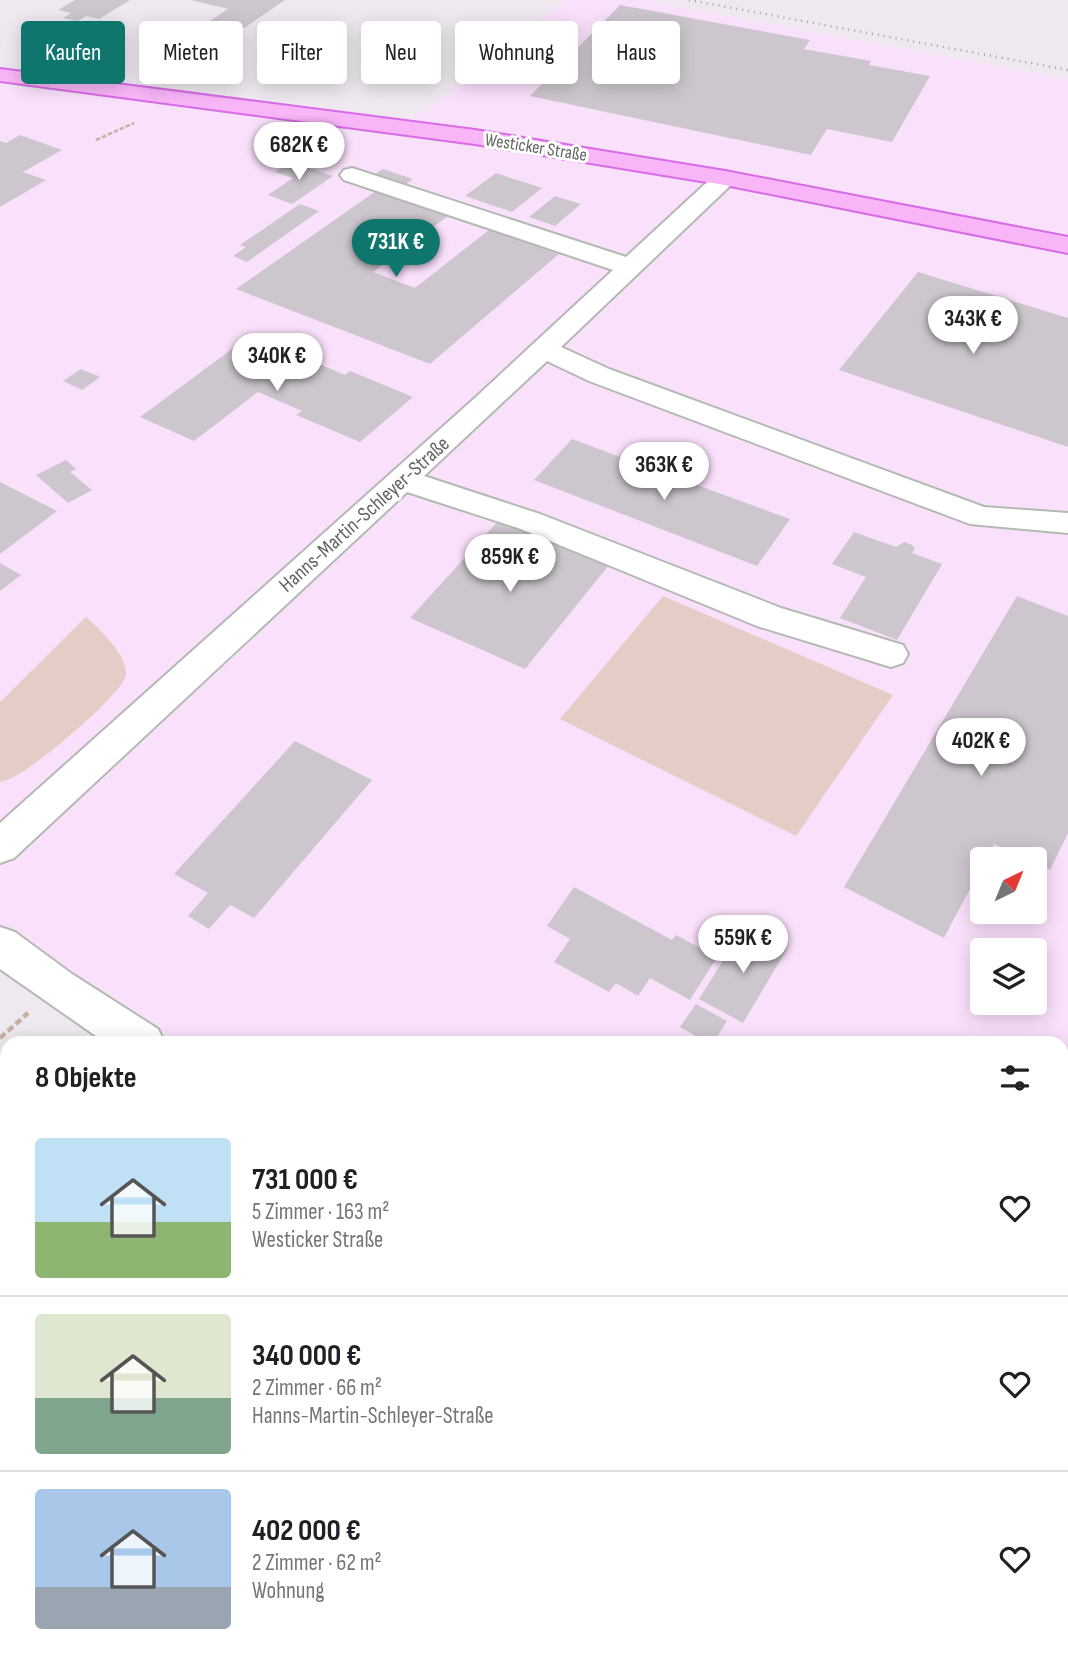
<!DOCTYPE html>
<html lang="de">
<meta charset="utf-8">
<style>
body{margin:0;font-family:"Sofia Sans Condensed",sans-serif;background:#f6f6f6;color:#202124;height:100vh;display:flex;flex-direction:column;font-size:26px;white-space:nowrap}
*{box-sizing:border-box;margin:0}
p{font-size:23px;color:#757577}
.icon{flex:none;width:38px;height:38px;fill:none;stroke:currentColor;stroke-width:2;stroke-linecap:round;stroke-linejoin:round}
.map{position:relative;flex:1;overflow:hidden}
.panel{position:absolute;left:0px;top:1036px;width:1069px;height:623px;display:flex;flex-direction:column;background:#fff;border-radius:21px 21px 0 0;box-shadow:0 4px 18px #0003}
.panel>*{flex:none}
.top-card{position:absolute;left:21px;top:21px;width:700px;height:63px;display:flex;gap:14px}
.needle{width:46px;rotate:43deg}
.buttons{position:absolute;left:970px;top:847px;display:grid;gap:14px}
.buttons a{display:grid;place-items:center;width:77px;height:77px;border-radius:7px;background:#fff;box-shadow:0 4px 18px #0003;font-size:35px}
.price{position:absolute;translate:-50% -60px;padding:0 16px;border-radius:24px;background:#fff;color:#222;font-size:23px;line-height:46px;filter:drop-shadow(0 2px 4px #0008)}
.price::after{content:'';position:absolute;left:50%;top:42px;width:21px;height:16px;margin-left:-10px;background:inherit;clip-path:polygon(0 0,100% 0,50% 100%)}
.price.selected{background:#0f766e;color:#fff}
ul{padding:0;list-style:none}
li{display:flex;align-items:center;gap:21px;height:175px;padding:0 35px}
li+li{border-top:2px solid #e0e0e0}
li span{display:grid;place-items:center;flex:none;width:196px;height:140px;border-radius:7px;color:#555}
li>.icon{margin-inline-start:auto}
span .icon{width:84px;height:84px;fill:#fffc;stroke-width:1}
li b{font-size:30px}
h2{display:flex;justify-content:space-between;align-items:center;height:84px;padding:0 35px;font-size:30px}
.chip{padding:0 24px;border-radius:7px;background:#fff;box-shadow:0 4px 18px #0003;font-size:24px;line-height:63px}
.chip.selected{background:#0f766e;color:#fff}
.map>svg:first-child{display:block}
</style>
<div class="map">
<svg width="1068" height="1659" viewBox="0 0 1068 1659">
<rect width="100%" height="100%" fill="#efe8f0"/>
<path fill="#fae1fb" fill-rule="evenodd" d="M565 0H641L1068 79V1597L1062 1593V1043H180L0 926V86L148 100 369 134 423 113ZM982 859H1034V912H982ZM982 950H1034V1003H982Z"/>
<g fill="#e5ccc7">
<path d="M663 596 893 695 796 836 560 719Z"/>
<path d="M86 617C100 630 126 653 126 674 125 693 35 767 15 776 11 779 5 780 0 782V702Z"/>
<path d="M1062 1091 1068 1093V1562L1062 1558Z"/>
</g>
<g fill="#cdc6ce">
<path d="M75 0H130L99 19 86 16 78 21 63 18 71 13 58 10Z"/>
<path d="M191 0H285L183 70 173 68 167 72 154 69 193 43 181 40 228 9Z"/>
<path d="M620 5 810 40 804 49 871 61 869 65 930 76 892 142 827 129 811 155 530 96Z"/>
<path d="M488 46 508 50 487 70 467 66Z"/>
<path d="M20 135 62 150 23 172 46 180 0 207V141L6 143Z"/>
<path d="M291 162 333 176 292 204 268 195 293 178 275 172Z"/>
<path d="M383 169 413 179 404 186 373 175Z"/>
<path d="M496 173 542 188 512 212 465 196Z"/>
<path d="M376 191 448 216 373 272 415 288 489 230 559 254 430 364 236 289Z"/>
<path d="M555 196 581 204 555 226 529 217Z"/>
<path d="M300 204 319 211 247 262 233 256 246 247 240 245Z"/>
<path d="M918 272 1068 318V447L839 370Z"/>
<path d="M251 335 345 375 350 371 413 397 360 442 296 415 302 411 258 392 194 441 140 417Z"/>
<path d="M81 369 100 377 82 390 63 381Z"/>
<path d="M572 439 623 458 790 519 757 566 534 480Z"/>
<path d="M66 460 76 469 70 472 92 490 68 503 36 475Z"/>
<path d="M0 482 57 511 0 554Z"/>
<path d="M498 521 609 565 525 669 410 618Z"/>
<path d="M854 532 896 547 904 542 912 545 915 549 912 553 942 564 897 640 840 618 866 577 832 564Z"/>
<path d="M0 563 21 575 0 591Z"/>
<path d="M1017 596 1068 616V833L1050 870 1034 863V859H1027L994 844 986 859H982V866L944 938 844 887Z"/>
<path d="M295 741 372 780 254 918 230 905 209 929 188 916 208 893 174 874Z"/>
<path d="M574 887 672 940 676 935 717 957 690 1000 650 978 638 996 616 983 609 992 554 962 570 939 547 926Z"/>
<path d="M744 927 787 949 743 1023 699 999Z"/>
<path d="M696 1004 727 1021 713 1043H708L680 1027Z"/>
</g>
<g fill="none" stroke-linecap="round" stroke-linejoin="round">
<g stroke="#b4b9b3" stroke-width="4">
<g id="minor">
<path d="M352 168 626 257 717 173H733L737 178 733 183 561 347 609 369 984 507 1068 513V533L970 524 589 381 547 361 424 476 540 514 781 608 903 645 908 654 903 663 891 667 757 626 518 528 407 492 14 858 0 863V823L476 397 613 270 344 180 340 175 344 170Z"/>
<path d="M0 927 15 932 72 974 158 1029 165 1043H106L0 969Z"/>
<path d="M1062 1607 1068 1609V1659H1048L1041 1652H1062Z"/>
</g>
</g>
<g stroke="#d86be6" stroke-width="4">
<path id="major" d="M0 69 475 130 725 171 1068 237V253L725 185 475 144 0 81Z"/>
</g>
<path stroke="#c5b2a0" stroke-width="2.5" stroke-dasharray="4.5 2" stroke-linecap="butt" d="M96 140 134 123"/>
<path stroke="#c5b2a0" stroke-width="4.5" stroke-dasharray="7 3.5" stroke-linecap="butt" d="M0 1038 28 1013"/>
<use href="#minor" fill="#fff" fill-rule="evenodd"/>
<use href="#major" fill="#f8b5f8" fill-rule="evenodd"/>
<path stroke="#9fa19e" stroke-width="2.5" stroke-dasharray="1 5" stroke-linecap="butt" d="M689 0 1068 70"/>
</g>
<g text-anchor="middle" stroke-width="6" stroke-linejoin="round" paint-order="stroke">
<g font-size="18" fill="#61675f" stroke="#fff">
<text transform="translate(536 147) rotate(9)" y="6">Westicker Straße</text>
</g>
<g font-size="21" fill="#61675f" stroke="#fff">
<text transform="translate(364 514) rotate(-42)" y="7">Hanns-Martin-Schleyer-Straße</text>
</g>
</g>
</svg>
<div class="buttons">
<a><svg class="needle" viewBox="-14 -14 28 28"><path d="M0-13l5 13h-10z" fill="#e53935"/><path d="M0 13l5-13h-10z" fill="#757577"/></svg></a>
<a><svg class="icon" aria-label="layers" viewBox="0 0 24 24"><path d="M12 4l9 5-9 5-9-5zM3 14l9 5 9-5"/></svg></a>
</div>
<b class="price" style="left:299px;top:182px">682K €</b>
<b class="price selected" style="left:396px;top:279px">731K €</b>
<b class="price" style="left:973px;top:356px">343K €</b>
<b class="price" style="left:277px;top:393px">340K €</b>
<b class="price" style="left:664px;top:502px">363K €</b>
<b class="price" style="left:510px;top:594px">859K €</b>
<b class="price" style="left:981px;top:778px">402K €</b>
<b class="price" style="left:743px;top:975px">559K €</b>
<div class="top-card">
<a class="chip selected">Kaufen</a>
<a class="chip">Mieten</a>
<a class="chip">Filter</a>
<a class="chip">Neu</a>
<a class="chip">Wohnung</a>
<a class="chip">Haus</a>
</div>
<section class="panel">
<h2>8 Objekte<svg class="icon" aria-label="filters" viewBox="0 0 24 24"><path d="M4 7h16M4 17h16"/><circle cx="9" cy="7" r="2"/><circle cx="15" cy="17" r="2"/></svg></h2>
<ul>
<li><span style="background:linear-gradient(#bfe0f5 60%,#8fb573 0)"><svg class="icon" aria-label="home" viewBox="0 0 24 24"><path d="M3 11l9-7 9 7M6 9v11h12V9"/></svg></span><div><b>731 000 €</b><p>5 Zimmer · 163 m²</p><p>Westicker Straße</p></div><svg class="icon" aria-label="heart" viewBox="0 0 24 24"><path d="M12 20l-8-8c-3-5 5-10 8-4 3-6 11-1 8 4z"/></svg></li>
<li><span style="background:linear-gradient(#dfe7d0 60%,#7fa58c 0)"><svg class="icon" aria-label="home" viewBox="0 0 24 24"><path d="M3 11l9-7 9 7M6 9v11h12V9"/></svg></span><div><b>340 000 €</b><p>2 Zimmer · 66 m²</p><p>Hanns-Martin-Schleyer-Straße</p></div><svg class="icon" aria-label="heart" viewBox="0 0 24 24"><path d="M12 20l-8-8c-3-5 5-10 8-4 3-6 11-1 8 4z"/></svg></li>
<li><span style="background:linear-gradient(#a9c7e8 70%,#9aa5b1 0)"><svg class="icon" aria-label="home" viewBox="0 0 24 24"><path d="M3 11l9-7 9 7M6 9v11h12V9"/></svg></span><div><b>402 000 €</b><p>2 Zimmer · 62 m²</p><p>Wohnung</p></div><svg class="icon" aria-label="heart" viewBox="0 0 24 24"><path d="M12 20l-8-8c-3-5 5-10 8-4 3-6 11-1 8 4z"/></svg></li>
</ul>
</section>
</div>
